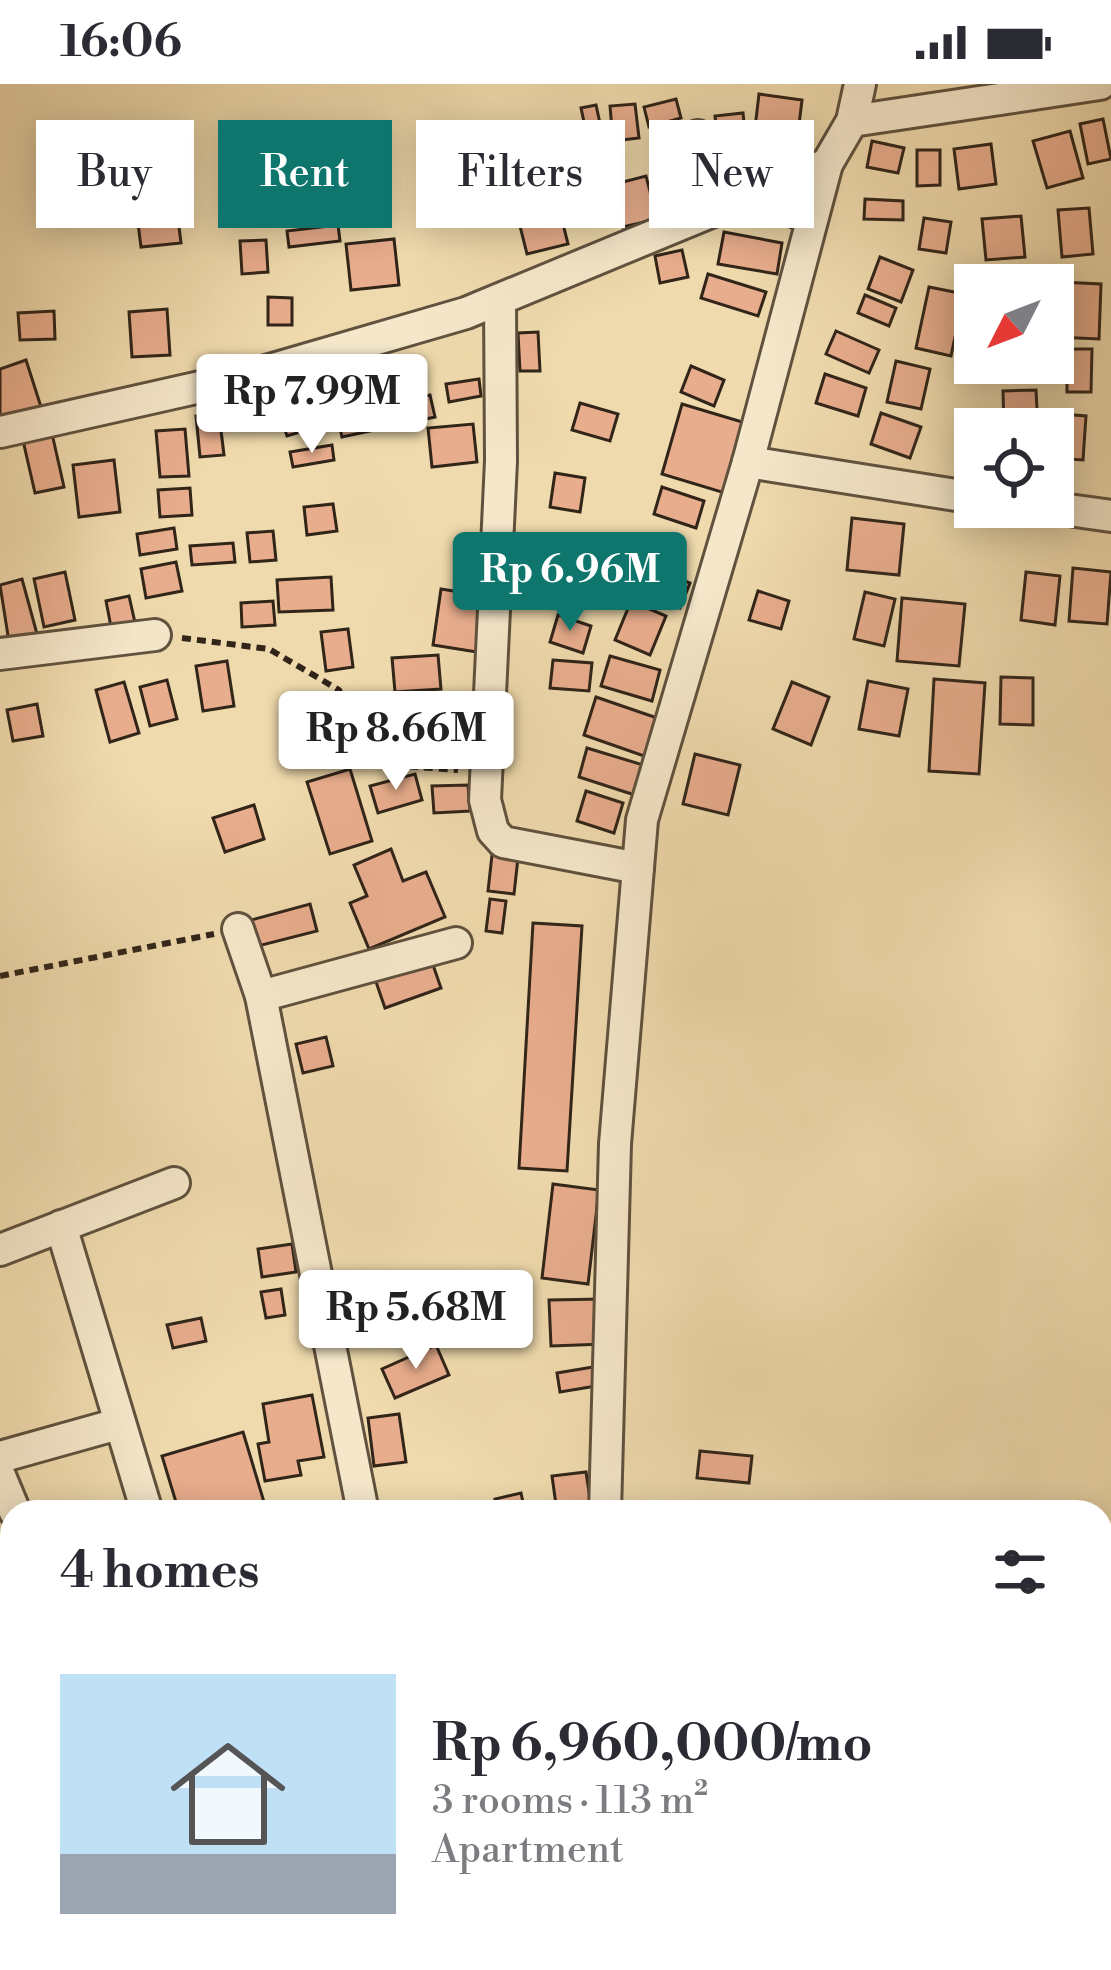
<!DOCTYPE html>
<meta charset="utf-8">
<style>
body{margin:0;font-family:"Libre Bodoni",serif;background:#f2f2f3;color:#2b2b33;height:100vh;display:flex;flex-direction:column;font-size:45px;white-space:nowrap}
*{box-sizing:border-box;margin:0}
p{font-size:39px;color:#7c7c81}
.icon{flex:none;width:66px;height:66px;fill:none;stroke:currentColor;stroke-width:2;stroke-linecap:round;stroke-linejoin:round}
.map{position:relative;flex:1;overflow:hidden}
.sheet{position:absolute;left:0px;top:1416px;width:1113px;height:471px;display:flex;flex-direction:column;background:#fff;border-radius:36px 36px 0 0;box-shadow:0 6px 30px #0003}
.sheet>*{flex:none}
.guide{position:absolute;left:36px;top:36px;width:1041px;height:108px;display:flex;gap:24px}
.needle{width:78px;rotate:228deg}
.tools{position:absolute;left:954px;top:180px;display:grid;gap:24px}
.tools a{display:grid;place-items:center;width:120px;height:120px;border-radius:0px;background:#fff;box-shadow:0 6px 30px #0003;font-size:60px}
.price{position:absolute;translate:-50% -102px;padding:0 27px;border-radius:12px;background:#fff;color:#222;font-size:39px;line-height:78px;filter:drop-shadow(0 3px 6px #0008)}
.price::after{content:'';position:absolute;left:50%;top:72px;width:36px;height:27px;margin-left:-18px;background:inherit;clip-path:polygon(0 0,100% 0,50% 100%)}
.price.current{background:#0f766e;color:#fff}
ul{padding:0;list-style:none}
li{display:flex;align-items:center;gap:36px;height:300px;padding:0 60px}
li+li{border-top:3px solid #e1e1e2}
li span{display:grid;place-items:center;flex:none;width:336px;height:240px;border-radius:0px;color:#555}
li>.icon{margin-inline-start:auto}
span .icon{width:144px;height:144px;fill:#fffc;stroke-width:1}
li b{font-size:51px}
h2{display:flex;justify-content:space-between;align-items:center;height:144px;padding:0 60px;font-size:51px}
.tag{padding:0 42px;border-radius:0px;background:#fff;box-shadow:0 6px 30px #0003;font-size:42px;line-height:108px}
.tag.current{background:#0f766e;color:#fff}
.status{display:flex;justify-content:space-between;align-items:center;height:84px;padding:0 60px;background:#fff;direction:ltr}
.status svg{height:33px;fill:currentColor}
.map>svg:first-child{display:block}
</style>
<div class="status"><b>16:06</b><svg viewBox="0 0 49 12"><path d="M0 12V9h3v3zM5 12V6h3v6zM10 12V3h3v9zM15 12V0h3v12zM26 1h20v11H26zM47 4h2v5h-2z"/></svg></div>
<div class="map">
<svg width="1111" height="1886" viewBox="0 0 1111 1886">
<rect width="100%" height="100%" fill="#efdaad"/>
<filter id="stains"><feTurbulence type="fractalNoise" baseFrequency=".00167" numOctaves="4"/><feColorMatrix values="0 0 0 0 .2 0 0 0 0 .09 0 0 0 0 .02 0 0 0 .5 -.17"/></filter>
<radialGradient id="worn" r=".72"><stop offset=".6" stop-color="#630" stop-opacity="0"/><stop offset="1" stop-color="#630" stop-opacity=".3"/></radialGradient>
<g fill="#e8ad8d" stroke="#312519" stroke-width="3">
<path d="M759 10 802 16 798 49 755 44Z"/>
<path d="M676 15 681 34 649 43 644 23Z"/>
<path d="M635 20 639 54 613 57 610 22Z"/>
<path d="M596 21 606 67 591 70 581 24Z"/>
<path d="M743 29 747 68 720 72 715 32Z"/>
<path d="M1103 35 1111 75 1088 80 1080 40Z"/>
<path d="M1070 47 1083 94 1047 104 1033 57Z"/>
<path d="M274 48 278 70 239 77 236 55Z"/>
<path d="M872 57 904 64 898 89 867 83Z"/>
<path d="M991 60 996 100 959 105 954 65Z"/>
<path d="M917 66H940V101L917 102Z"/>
<path d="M271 83 274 107 245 111 243 86Z"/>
<path d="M674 87 680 115 659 119 653 91Z"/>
<path d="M550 88 568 160 527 170 509 98Z"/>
<path d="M646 92 657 135 623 143 611 101Z"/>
<path d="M781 110 810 121 800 147 771 136Z"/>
<path d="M865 115 903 117V136L864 135Z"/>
<path d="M609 117 611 141 592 142 589 119Z"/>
<path d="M1089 124 1093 170 1062 173 1058 126Z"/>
<path d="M1021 132 1025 173 986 176 982 135Z"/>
<path d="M924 134 951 138 946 169 919 165Z"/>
<path d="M178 135 181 159 141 163 138 139Z"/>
<path d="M338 141 340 157 289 163 287 147Z"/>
<path d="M724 148 782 159 777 190 718 180Z"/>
<path d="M394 155 399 201 351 206 346 160Z"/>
<path d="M266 156 268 188 242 190 240 157Z"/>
<path d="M682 166 688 193 660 199 655 172Z"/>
<path d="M880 173 913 186 901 218 868 205Z"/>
<path d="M708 190 766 208 758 232 701 214Z"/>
<path d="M1059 198 1101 200 1099 255 1056 253Z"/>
<path d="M929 203 964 210 951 272 916 264Z"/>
<path d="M865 211 896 224 889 242 858 229Z"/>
<path d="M268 213 292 214V241H268Z"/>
<path d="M167 225 170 271 132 273 129 228Z"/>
<path d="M54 227 55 255 20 256 18 229Z"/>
<path d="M836 247 879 266 869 289 826 270Z"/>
<path d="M538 248 540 287H520L518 249Z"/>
<path d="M1067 265H1092L1091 308H1067Z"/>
<path d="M26 276 42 326 0 339V285Z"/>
<path d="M896 277 930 285 921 325 887 318Z"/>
<path d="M691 282 724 296 714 322 681 308Z"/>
<path d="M381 290 388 320 430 311 435 333 342 353 337 331 351 328 344 297Z"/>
<path d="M825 290 866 304 858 332 816 319Z"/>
<path d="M479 295 481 312 449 318 446 300Z"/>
<path d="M308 304 320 342 287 352 275 315Z"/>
<path d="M1036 306 1038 345H1004L1003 307Z"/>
<path d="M580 319 618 330 610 357 572 346Z"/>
<path d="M682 320 759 343 738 413 662 390Z"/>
<path d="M881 329 921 343 910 374 871 360Z"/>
<path d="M1047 329 1086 332 1083 376 1053 374Z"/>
<path d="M219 330 224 371 200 373 196 332Z"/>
<path d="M473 340 477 378 432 383 428 344Z"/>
<path d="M51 345 64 403 35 409 22 352Z"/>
<path d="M185 345 189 392 160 393 156 347Z"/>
<path d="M332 361 334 376 293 383 290 368Z"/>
<path d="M114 376 120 428 79 433 73 381Z"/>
<path d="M555 389 585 394 580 428 550 423Z"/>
<path d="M662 403 704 417 696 444 654 430Z"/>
<path d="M190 404 192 431 160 433 158 406Z"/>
<path d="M333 420 337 447 307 451 304 423Z"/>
<path d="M852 434 904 440 899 491 847 486Z"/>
<path d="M174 444 177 465 140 471 137 450Z"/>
<path d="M273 447 276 476 250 478 247 449Z"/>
<path d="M535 455 582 472 573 498 526 481Z"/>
<path d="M233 459 235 478 192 481 190 462Z"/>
<path d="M176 478 182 507 146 514 141 485Z"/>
<path d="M641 478 690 499 680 524 631 504Z"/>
<path d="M1073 484 1111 488 1107 540 1069 537Z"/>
<path d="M65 488 75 536 44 543 34 495Z"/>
<path d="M1026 488 1060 492 1055 541 1021 536Z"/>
<path d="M331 493 333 526 279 528 277 496Z"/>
<path d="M22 495 37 550 9 558 0 501Z"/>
<path d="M441 505 485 512 477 568 433 561Z"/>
<path d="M758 507 789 517 781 545 749 536Z"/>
<path d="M865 508 895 515 884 562 854 555Z"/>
<path d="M129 512 136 543 112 548 106 517Z"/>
<path d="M902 514 965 520 959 582 897 577Z"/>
<path d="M273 517 275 541 242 543 241 519Z"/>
<path d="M631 517 666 532 650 571 615 556Z"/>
<path d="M558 531 591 542 583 569 550 558Z"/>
<path d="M348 545 353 583 326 587 321 548Z"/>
<path d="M438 571 441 605 395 608 392 574Z"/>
<path d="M610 572 660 586 652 617 601 602Z"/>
<path d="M553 576 592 579 589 607 550 604Z"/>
<path d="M227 577 234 622 203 627 196 582Z"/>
<path d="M1001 593 1033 594V641L1000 640Z"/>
<path d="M934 595 985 599 979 690 929 687Z"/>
<path d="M167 596 177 635 150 642 140 603Z"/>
<path d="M868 597 908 605 899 652 859 645Z"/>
<path d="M124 598 139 649 110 658 96 606Z"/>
<path d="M792 598 829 613 811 661 773 645Z"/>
<path d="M596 613 660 635 647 673 584 651Z"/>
<path d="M37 620 43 652 13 657 7 626Z"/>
<rect x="412" y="643" width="39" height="31"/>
<path d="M587 664 653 684 644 714 579 693Z"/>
<path d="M695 670 740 681 728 731 683 720Z"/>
<path d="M350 685 372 757 330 770 307 698Z"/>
<path d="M415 690 422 716 378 729 370 702Z"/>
<path d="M468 701 470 727 434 729 432 702Z"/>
<path d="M586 707 623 719 614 749 577 737Z"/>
<path d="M254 721 264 755 225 768 213 734Z"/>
<path d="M391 765 403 797 426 788 445 833 369 865 350 819 367 812 354 781Z"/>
<path d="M492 771 518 774 514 810 488 807Z"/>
<path d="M490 815 506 817 502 849 486 847Z"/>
<path d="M310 820 317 847 250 864 244 838Z"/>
<path d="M533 839 582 842 567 1087 519 1084Z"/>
<path d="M431 875 441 904 385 924 375 895Z"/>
<path d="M326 953 333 982 303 989 296 960Z"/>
<path d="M553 1100 599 1106 588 1200 542 1194Z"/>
<path d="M292 1160 296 1188 262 1193 258 1165Z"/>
<path d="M281 1205 285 1231 266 1234 261 1208Z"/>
<path d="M603 1215 605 1260 551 1262 549 1216Z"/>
<path d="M201 1234 206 1257 173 1264 167 1241Z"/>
<path d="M436 1261 449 1291 395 1314 382 1285Z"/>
<path d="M605 1281 608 1300 560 1308 557 1289Z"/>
<path d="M312 1311 324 1373 298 1377 301 1391 265 1397 258 1360 269 1358 263 1320Z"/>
<path d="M399 1330 406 1378 374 1382 368 1334Z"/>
<path d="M243 1348 267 1428H179L162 1372Z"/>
<path d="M700 1367 752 1372 749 1399 697 1394Z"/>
<path d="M586 1388 592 1428H557L552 1392Z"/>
<path d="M521 1409 525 1428H498L495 1415Z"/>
<path d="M282 1875H335L336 1886H283Z"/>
</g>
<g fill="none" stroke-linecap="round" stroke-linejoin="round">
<g stroke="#60523e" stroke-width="36">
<g id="minor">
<path d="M852 37 1100 0"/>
<path d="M698 52 717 123"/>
<path d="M500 217 501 377 485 716 493 747 503 758 638 784"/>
<path d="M0 348 249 292 466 229 827 80"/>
<path d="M748 378 975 414"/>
<path d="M1047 423 1111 432"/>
<path d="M0 570 155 551"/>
<path d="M238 845 261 912"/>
<path d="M61 1142 147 1428"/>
<path d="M0 1166 174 1099"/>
<path d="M0 1373 118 1340"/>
<path d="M0 1392 15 1428"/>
<path d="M363 1428 261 912 456 859"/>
<path d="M605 1428 615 1060 642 736 748 378 827 80 852 37 860 0"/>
<path d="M0 1628 12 1624"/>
<path d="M790 1875 791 1886"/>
<path d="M120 1886 121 1875"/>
<path d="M352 1886V1875"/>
<path d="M604 1886V1875"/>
</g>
</g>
<g stroke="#312519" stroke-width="6" stroke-dasharray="9 6" stroke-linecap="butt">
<path d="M182 554 269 565 339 606 365 669 378 680 458 686"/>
<path d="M0 892 214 850"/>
</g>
<use href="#minor" stroke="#f5e7ca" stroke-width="30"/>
</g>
<rect width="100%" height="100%" filter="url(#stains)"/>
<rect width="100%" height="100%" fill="url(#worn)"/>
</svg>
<div class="tools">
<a><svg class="needle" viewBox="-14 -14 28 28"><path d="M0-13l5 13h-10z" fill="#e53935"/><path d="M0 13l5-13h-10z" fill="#7c7c81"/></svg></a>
<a><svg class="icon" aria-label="locate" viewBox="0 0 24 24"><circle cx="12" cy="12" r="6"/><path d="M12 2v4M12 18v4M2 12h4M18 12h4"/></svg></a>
</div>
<b class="price" style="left:312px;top:372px">Rp 7.99M</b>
<b class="price current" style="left:570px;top:550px">Rp 6.96M</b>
<b class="price" style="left:396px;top:709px">Rp 8.66M</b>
<b class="price" style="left:416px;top:1288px">Rp 5.68M</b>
<div class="guide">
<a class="tag">Buy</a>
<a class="tag current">Rent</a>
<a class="tag">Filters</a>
<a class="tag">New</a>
</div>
<section class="sheet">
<h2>4 homes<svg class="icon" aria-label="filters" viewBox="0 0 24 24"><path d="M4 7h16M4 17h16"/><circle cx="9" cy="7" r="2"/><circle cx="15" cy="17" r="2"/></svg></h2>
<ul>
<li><span style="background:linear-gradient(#bfe0f5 75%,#9aa5b1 0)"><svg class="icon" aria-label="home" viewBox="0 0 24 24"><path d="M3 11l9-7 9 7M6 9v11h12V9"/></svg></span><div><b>Rp 6,960,000/mo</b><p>3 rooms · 113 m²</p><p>Apartment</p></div></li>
</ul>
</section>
</div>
